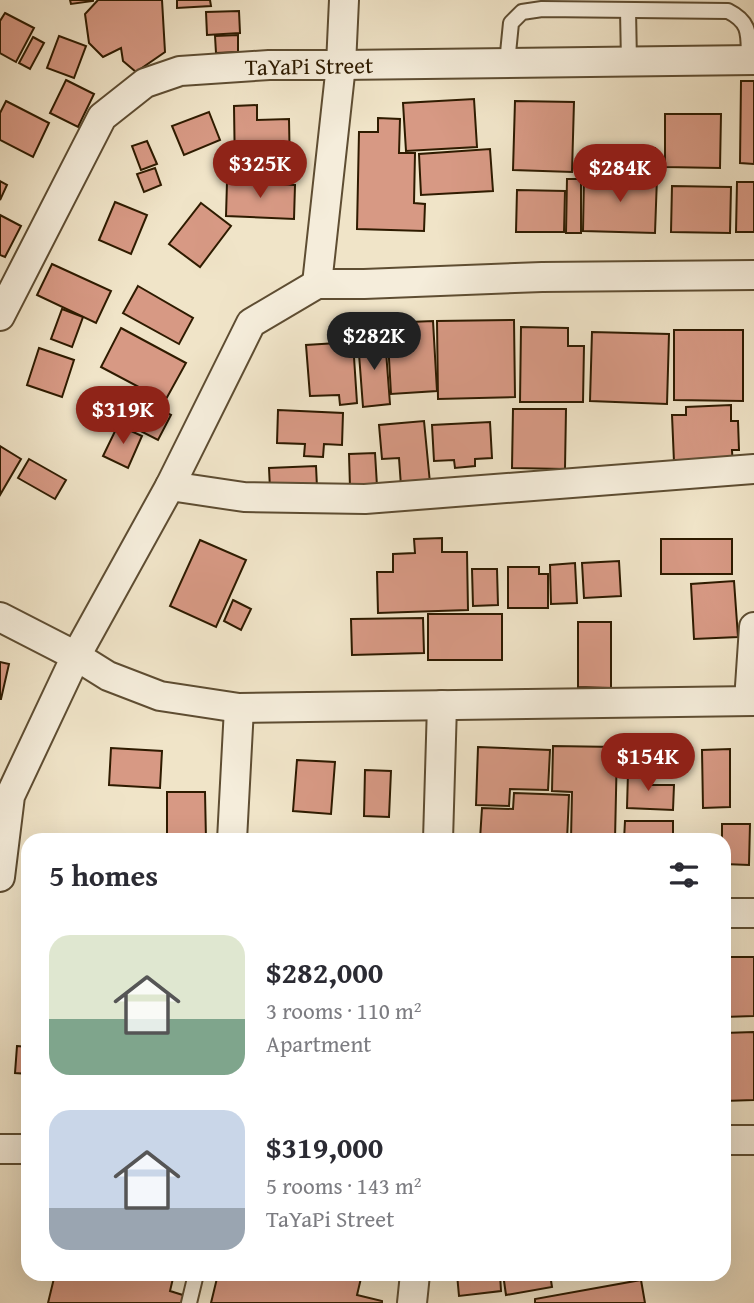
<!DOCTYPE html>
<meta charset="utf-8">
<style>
body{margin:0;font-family:"Gentium Book Plus",serif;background:#f2f2f3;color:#2b2b33;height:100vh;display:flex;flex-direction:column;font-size:26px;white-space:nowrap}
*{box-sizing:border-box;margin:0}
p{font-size:23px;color:#7c7c81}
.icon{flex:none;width:38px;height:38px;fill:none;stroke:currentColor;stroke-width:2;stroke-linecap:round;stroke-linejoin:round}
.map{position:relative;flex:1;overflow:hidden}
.side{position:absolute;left:21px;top:833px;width:710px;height:448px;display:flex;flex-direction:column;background:#fff;border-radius:21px;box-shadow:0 7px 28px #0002}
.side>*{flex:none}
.price{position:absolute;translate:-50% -60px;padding:0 16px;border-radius:24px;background:#8f2418;color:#fff;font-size:23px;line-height:46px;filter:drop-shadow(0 2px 4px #0008)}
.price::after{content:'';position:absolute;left:50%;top:42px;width:21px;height:16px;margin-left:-10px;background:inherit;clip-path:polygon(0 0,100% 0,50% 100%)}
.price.active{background:#222;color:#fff}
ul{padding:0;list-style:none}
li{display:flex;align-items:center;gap:21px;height:175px;padding:0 28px}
li span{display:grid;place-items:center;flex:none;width:196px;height:140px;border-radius:21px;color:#555}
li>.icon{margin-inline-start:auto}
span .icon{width:84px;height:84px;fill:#fffc;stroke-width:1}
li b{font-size:30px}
h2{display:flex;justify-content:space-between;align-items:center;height:84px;padding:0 28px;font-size:30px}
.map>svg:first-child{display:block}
</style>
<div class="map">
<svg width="754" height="1303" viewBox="0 0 754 1303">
<rect width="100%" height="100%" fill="#f0e4c8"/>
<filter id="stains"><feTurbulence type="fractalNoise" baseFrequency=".00286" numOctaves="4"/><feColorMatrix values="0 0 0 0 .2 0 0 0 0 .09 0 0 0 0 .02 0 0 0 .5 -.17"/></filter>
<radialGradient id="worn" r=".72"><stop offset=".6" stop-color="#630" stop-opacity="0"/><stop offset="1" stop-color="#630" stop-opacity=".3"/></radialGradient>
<g fill="#d79984" stroke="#2e1b00" stroke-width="2">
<path d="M70 0H93V1L71 4Z"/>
<path d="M98 0H162L165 52 136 72 123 61 121 48 103 57 89 43 85 14Z"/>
<path d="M177 0H210L211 6 177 8Z"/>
<path d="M239 11 240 33 207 35 206 12Z"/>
<path d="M5 13 34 28 16 62 0 53V21Z"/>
<path d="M238 35V52L216 53 215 36Z"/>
<path d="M59 36 86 46 74 78 47 68Z"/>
<path d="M33 37 44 43 30 69 19 63Z"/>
<path d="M66 80 94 94 78 127 50 113Z"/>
<path d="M741 81H754V164L740 163Z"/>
<path d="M474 99 477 147 406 151 403 103Z"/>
<path d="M6 101 49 123 33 157 0 140V113Z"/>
<path d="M515 101 574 102 572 172 513 170Z"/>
<path d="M257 105V120L289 119 290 173 235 174 234 106Z"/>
<path d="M209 112 220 140 184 155 172 126Z"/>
<path d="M665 114H721L720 168 665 167Z"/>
<path d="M378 118 400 119 399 153H415L414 203 425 204 424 231 357 229 359 132H378Z"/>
<path d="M147 141 157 164 141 170 132 146Z"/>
<path d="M617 147 655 148V174L616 173Z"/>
<path d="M490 149 493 191 421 195 419 154Z"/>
<path d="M155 168 161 185 144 192 137 174Z"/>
<path d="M584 176 657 177 655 233 583 231Z"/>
<path d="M567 179H581V233H566Z"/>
<path d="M0 181 7 185 0 200Z"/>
<path d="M227 182 295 185 294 219 226 216Z"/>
<path d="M737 182H754V232H736Z"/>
<path d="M672 186 731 187 730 233 671 232Z"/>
<path d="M517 190 565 191 564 232H516Z"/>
<path d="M115 202 147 215 131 254 99 240Z"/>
<path d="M201 203 231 226 200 267 169 244Z"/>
<path d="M0 215 21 226 5 257 0 255Z"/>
<path d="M52 264 111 291 96 323 37 295Z"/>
<path d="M138 286 193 318 179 344 123 313Z"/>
<path d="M62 309 83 317 72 347 51 339Z"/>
<path d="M514 320 515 397 438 399 437 321Z"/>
<path d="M433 321 437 391 391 394 388 341 411 340 410 322Z"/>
<path d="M521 327 568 328V346H584L583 402H520Z"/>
<path d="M121 328 186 363 165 401 101 367Z"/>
<path d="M674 330H743V401L674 400Z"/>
<path d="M592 332 669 334 667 404 590 401Z"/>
<path d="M385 338 390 404 363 407 358 341Z"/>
<path d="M353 342 357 403 340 405 339 395 310 396 306 345Z"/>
<path d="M39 348 74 360 62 397 27 385Z"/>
<path d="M129 393 171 415 158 440 115 418Z"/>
<path d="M731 405V421H738L739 450H732L733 469 674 462 672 415H686V407Z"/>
<path d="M513 409H566L565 469 512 468Z"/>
<path d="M278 410 343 413 342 445 324 444 323 457 304 456 305 444 277 443Z"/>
<path d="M424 421 430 483 401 486 399 458 382 459 379 425Z"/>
<path d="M490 422 492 458 475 459V466L455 468 454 460 434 461 432 425Z"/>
<path d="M118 425 142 436 128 468 103 456Z"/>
<path d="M0 446 21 459 0 495Z"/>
<path d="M375 453 377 486 350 487 349 454Z"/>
<path d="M29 459 66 480 55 499 18 478Z"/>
<path d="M316 466 317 487 270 489 269 468Z"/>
<path d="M442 538V552H467L468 610 378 613 377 572H393V554L415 553 414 539Z"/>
<rect x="661" y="539" width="71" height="35"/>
<path d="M200 540 246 560 216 627 170 606Z"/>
<path d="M619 561 621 596 584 598 582 563Z"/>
<path d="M575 563 577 603 551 604 550 565Z"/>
<path d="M508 567H539V574H548V608H508Z"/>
<path d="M472 569H497L498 605 473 606Z"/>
<path d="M734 581 738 637 694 639 691 584Z"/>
<path d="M233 600 251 609 241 630 224 621Z"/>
<rect x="428" y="614" width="74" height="46"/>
<path d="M423 618 424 653 352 655 351 619Z"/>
<path d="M578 622H611V688L578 687Z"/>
<path d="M0 662 9 664 1 699H0Z"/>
<path d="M624 742H673V773H654V769H624Z"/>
<path d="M553 746 617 747 615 840H571L572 792 552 791Z"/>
<path d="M478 747 550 750 548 790 510 789 509 806 476 805Z"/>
<path d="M111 748 162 751 160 788 109 785Z"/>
<path d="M730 749V807L703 808 702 750Z"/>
<path d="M297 760 335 762 331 814 293 811Z"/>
<path d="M365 770 391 771 389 817 364 816Z"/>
<path d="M628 772H650V785H674L673 810 627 808Z"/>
<path d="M167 792H205L206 840H167Z"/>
<path d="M514 793 569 795 567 840 480 839 482 808 513 809Z"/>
<path d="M625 821H673V840H624Z"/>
<path d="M722 824H750L749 865 724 864V840H722Z"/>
<path d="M693 837H718L717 840H693Z"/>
<path d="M724 957H754V1016L724 1017Z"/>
<path d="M754 1032V1100L724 1101V1033Z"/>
<path d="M17 1046 28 1047V1074L15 1073Z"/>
<path d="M55 1274H174L170 1291 186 1296 184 1303H48Z"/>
<path d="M218 1274H362L357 1295 382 1301V1303H211Z"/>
<path d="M457 1274H500L501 1291 459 1296Z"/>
<path d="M503 1274H550L552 1287 506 1295Z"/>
<path d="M641 1280 645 1303H535V1299Z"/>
</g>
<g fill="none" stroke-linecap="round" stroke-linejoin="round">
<g stroke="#5e4d32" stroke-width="18">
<g id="service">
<path d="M628 10 629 62"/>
<path d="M507 63 511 23 522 12 542 9 728 11C752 23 748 36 749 60"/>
<path d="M189 1303 196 1274"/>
</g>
</g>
<g stroke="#5e4d32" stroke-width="32">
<g id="minor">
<path d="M317 284 341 65 344 0"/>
<path d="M0 316 102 117 145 83 180 71 269 65H341L754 60"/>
<path d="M170 486 244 497 365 499 754 469"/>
<path d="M0 617 76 656 108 676 160 696 239 708 754 701"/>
<path d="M749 701 754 627"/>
<path d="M232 840 239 708"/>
<path d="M438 840 442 705"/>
<path d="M0 877 10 796 76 656 170 486 251 323 317 284H364L542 277 754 275"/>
<path d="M724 913H754"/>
<path d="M724 1140H754"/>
<path d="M0 1149H28"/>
<path d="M412 1303 415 1274"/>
</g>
</g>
<use href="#service" stroke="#f5eddb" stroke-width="14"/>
<use href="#minor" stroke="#f5eddb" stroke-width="28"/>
</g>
<g text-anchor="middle" stroke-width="7" stroke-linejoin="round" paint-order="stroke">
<g font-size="23" fill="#2e1b00" stroke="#f5eddb">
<text transform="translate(309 66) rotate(-1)" y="8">TaYaPi Street</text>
</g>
</g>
<rect width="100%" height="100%" filter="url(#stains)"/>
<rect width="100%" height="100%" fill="url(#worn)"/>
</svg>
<b class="price" style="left:260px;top:200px">$325K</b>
<b class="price" style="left:620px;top:204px">$284K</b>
<b class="price active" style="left:374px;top:372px">$282K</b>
<b class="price" style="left:123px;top:446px">$319K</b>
<b class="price" style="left:648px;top:793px">$154K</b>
<section class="side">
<h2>5 homes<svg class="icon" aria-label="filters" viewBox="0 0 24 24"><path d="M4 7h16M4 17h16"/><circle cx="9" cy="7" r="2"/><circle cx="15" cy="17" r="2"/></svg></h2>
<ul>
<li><span style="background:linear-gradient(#dfe7d0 60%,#7fa58c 0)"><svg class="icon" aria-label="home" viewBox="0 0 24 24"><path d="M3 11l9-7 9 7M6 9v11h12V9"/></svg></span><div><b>$282,000</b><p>3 rooms · 110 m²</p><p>Apartment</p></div></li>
<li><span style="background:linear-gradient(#c9d6e8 70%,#9aa5b1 0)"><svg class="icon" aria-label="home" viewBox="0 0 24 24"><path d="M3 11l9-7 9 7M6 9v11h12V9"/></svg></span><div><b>$319,000</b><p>5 rooms · 143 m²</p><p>TaYaPi Street</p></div></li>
</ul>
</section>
</div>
